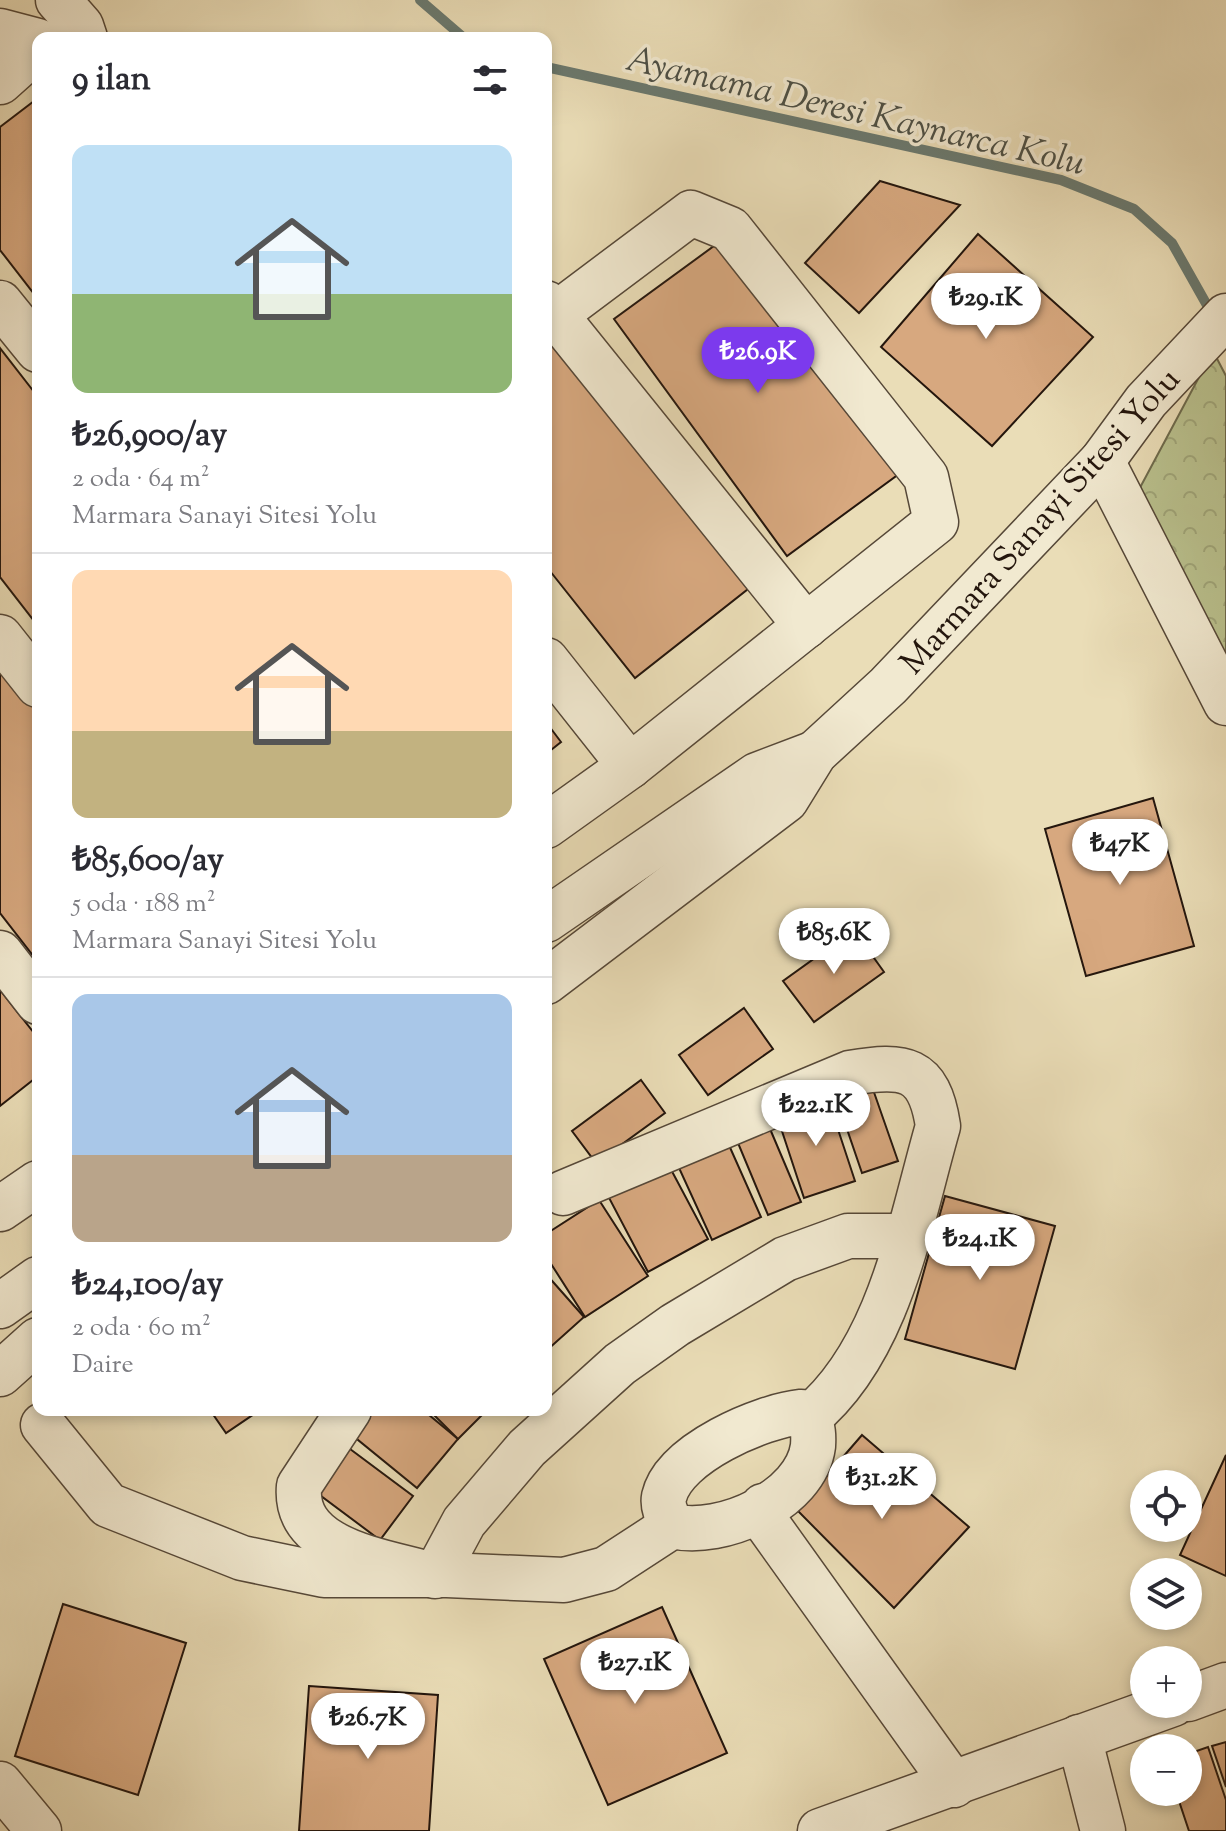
<!DOCTYPE html>
<html lang="tr">
<meta charset="utf-8">
<style>
body{margin:0;font-family:"Sorts Mill Goudy",serif;background:#f7f7f7;color:#2b2b33;height:100vh;display:flex;flex-direction:column;font-size:30px;white-space:nowrap}
*{box-sizing:border-box;margin:0}
p{font-size:26px;color:#7c7c81}
.icon{flex:none;width:44px;height:44px;fill:none;stroke:currentColor;stroke-width:2;stroke-linecap:round;stroke-linejoin:round}
.map{position:relative;flex:1;overflow:hidden}
.details{position:absolute;left:32px;top:32px;width:520px;height:1384px;display:flex;flex-direction:column;background:#fff;border-radius:16px;box-shadow:0 4px 12px #0003}
.details>*{flex:none}
.buttons{position:absolute;left:1130px;top:1470px;display:grid;gap:16px}
.buttons a{display:grid;place-items:center;width:72px;height:72px;border-radius:50%;background:#fff;box-shadow:0 4px 12px #0003;font-size:40px}
.price{position:absolute;translate:-50% -68px;padding:0 18px;border-radius:28px;background:#fff;color:#222;font-size:26px;line-height:52px;filter:drop-shadow(0 2px 4px #0008)}
.price::after{content:'';position:absolute;left:50%;top:48px;width:24px;height:18px;margin-left:-12px;background:inherit;clip-path:polygon(0 0,100% 0,50% 100%)}
.price.active{background:#7c3aed;color:#fff}
ul{padding:0;list-style:none}
li{display:grid;align-content:center;gap:16px;height:424px;padding:0 40px}
li+li{border-top:2px solid #e1e1e2}
li span{display:grid;place-items:center;height:248px;border-radius:16px;color:#555}
li>.icon{margin-inline-start:auto}
span .icon{width:144px;height:144px;fill:#fffc;stroke-width:1}
li b{font-size:34px}
h2{display:flex;justify-content:space-between;align-items:center;height:96px;padding:0 40px;font-size:34px}
.map>svg:first-child{display:block}
</style>
<div class="map">
<svg width="1226" height="1831" viewBox="0 0 1226 1831">
<defs>
<pattern id="park-crowns" width="20" height="18" patternUnits="userSpaceOnUse" patternTransform="scale(2)"><rect width="20" height="18" fill="#b9c08d"/><path d="M2 6a3 3 0 1 1 6 0M12 15a3 3 0 1 1 6 0" fill="none" stroke="#9fa478"/></pattern>
</defs>
<rect width="100%" height="100%" fill="#eaddb7"/>
<filter id="stains"><feTurbulence type="fractalNoise" baseFrequency=".0025" numOctaves="4"/><feColorMatrix values="0 0 0 0 .2 0 0 0 0 .09 0 0 0 0 .02 0 0 0 .5 -.17"/></filter>
<radialGradient id="worn" r=".72"><stop offset=".6" stop-color="#630" stop-opacity="0"/><stop offset="1" stop-color="#630" stop-opacity=".3"/></radialGradient>
<path fill="url(#park-crowns)" stroke="#6e6b4d" stroke-width="2" d="M1213 351 1226 376V673L1135 497Z"/>
<g fill="none" stroke-linecap="round" stroke-linejoin="round">
<g stroke="#6a796f" stroke-width="10">
<path d="M420 0 464 38"/>
<path d="M546 67 1061 180 1134 209 1172 243 1212 314"/>
</g>
</g>
<g fill="#d7a87f" stroke="#24160d" stroke-width="2">
<path d="M38 98V299L0 250V127Z"/>
<path d="M880 181 960 205 859 313 805 263Z"/>
<path d="M978 234 1093 337 992 446 881 347Z"/>
<path d="M729 235 903 471 787 556 614 319Z"/>
<path d="M546 334 748 589 635 678 546 566Z"/>
<path d="M0 348 38 397V626L0 577Z"/>
<path d="M0 658 38 707V962L0 913Z"/>
<path d="M546 722 561 742 546 754Z"/>
<path d="M1153 798 1194 946 1086 976 1045 829Z"/>
<path d="M854 930 884 972 814 1022 783 981Z"/>
<path d="M0 990 38 1038V1076L0 1106Z"/>
<path d="M744 1008 773 1049 708 1095 679 1055Z"/>
<path d="M869 1078 898 1161 862 1173 834 1091Z"/>
<path d="M641 1080 665 1113 596 1163 572 1131Z"/>
<path d="M828 1099 855 1181 804 1198 777 1116Z"/>
<path d="M765 1117 801 1202 768 1215 733 1131Z"/>
<path d="M724 1134 761 1217 712 1240 674 1157Z"/>
<path d="M667 1162 708 1239 648 1272 607 1194Z"/>
<path d="M945 1196 1055 1226 1015 1369 905 1339Z"/>
<path d="M599 1200 648 1276 585 1317 546 1256V1234Z"/>
<path d="M546 1274 584 1317 546 1351Z"/>
<path d="M210 1410H260L226 1433Z"/>
<path d="M373 1410H423L458 1439 417 1488 352 1435Z"/>
<path d="M429 1410H485L486 1411 458 1439Z"/>
<path d="M862 1435 969 1527 894 1608 797 1510Z"/>
<path d="M342 1443 413 1496 380 1540 309 1487Z"/>
<path d="M1226 1455V1576L1180 1555Z"/>
<path d="M63 1604 186 1643 138 1795 15 1756Z"/>
<path d="M662 1607 727 1753 608 1805 544 1659Z"/>
<path d="M309 1686 438 1695 429 1831H299Z"/>
<path d="M1226 1742V1787L1212 1746Z"/>
<path d="M1208 1747 1226 1800V1831H1189L1176 1792H1188V1754Z"/>
</g>
<g fill="none" stroke-linecap="round" stroke-linejoin="round">
<g stroke="#564838" stroke-width="47">
<g id="minor">
<path d="M58 0 81 26 85 38"/>
<path d="M0 31 38 41"/>
<path d="M0 82 38 48"/>
<path d="M0 303 38 350"/>
<path d="M546 303 806 626"/>
<path d="M1102 461 1226 703"/>
<path d="M0 637 38 685"/>
<path d="M546 660 630 766"/>
<path d="M546 826 630 766 936 522 926 477 730 229 691 213 555 315"/>
<path d="M546 920 757 775 815 753"/>
<path d="M0 953 38 1002"/>
<path d="M546 982 786 800 815 753 888 686 1102 461 1146 401 1226 316"/>
<path d="M563 1193 850 1073C904 1064 929 1066 938 1126 910 1223 890 1351 808 1418"/>
<path d="M0 1209 38 1183"/>
<path d="M0 1306 38 1279"/>
<path d="M0 1374 38 1340"/>
<path d="M349 1410 299 1486C293 1553 389 1561 435 1576L464 1522 527 1448 620 1364 675 1325 785 1259 848 1236H907"/>
<path d="M801 1412C813 1422 814 1431 813 1446 806 1500 722 1538 672 1526 668 1518 662 1507 664 1497 674 1453 762 1416 801 1412Z"/>
<path d="M43 1425 108 1505 242 1558 324 1575H447L564 1580 606 1569 672 1526"/>
<path d="M763 1506V1518L954 1785"/>
<path d="M1188 1699 1226 1685"/>
<path d="M1079 1737 1103 1831"/>
<path d="M0 1784 39 1831"/>
<path d="M820 1831 1173 1704"/>
</g>
</g>
<use href="#minor" stroke="#f1e9d0" stroke-width="44"/>
</g>
<g text-anchor="middle" stroke-width="7" stroke-linejoin="round" paint-order="stroke">
<g font-size="34" fill="#24160d" stroke="#f1e9d0">
<text transform="translate(1039 520) rotate(-48)" y="12">Marmara Sanayi Sitesi Yolu</text>
</g>
<g font-size="36" font-style="italic" fill="#4d5046" stroke="#f1e9d0">
<text transform="translate(856 109) rotate(13)" y="13">Ayamama Deresi Kaynarca Kolu</text>
</g>
</g>
<rect width="100%" height="100%" filter="url(#stains)"/>
<rect width="100%" height="100%" fill="url(#worn)"/>
</svg>
<div class="buttons">
<a><svg class="icon" aria-label="locate" viewBox="0 0 24 24"><circle cx="12" cy="12" r="6"/><path d="M12 2v4M12 18v4M2 12h4M18 12h4"/></svg></a>
<a><svg class="icon" aria-label="layers" viewBox="0 0 24 24"><path d="M12 4l9 5-9 5-9-5zM3 14l9 5 9-5"/></svg></a>
<a>+</a>
<a>−</a>
</div>
<b class="price" style="left:986px;top:341px">₺29.1K</b>
<b class="price active" style="left:758px;top:395px">₺26.9K</b>
<b class="price" style="left:1120px;top:887px">₺47K</b>
<b class="price" style="left:834px;top:976px">₺85.6K</b>
<b class="price" style="left:816px;top:1148px">₺22.1K</b>
<b class="price" style="left:980px;top:1282px">₺24.1K</b>
<b class="price" style="left:882px;top:1521px">₺31.2K</b>
<b class="price" style="left:635px;top:1706px">₺27.1K</b>
<b class="price" style="left:368px;top:1761px">₺26.7K</b>
<section class="details">
<h2>9 ilan<svg class="icon" aria-label="filters" viewBox="0 0 24 24"><path d="M4 7h16M4 17h16"/><circle cx="9" cy="7" r="2"/><circle cx="15" cy="17" r="2"/></svg></h2>
<ul>
<li><span style="background:linear-gradient(#bfe0f5 60%,#8fb573 0)"><svg class="icon" aria-label="home" viewBox="0 0 24 24"><path d="M3 11l9-7 9 7M6 9v11h12V9"/></svg></span><div><b>₺26,900/ay</b><p>2 oda · 64 m²</p><p>Marmara Sanayi Sitesi Yolu</p></div></li>
<li><span style="background:linear-gradient(#ffd9b3 65%,#c2b280 0)"><svg class="icon" aria-label="home" viewBox="0 0 24 24"><path d="M3 11l9-7 9 7M6 9v11h12V9"/></svg></span><div><b>₺85,600/ay</b><p>5 oda · 188 m²</p><p>Marmara Sanayi Sitesi Yolu</p></div></li>
<li><span style="background:linear-gradient(#a9c7e8 65%,#b9a48a 0)"><svg class="icon" aria-label="home" viewBox="0 0 24 24"><path d="M3 11l9-7 9 7M6 9v11h12V9"/></svg></span><div><b>₺24,100/ay</b><p>2 oda · 60 m²</p><p>Daire</p></div></li>
</ul>
</section>
</div>
